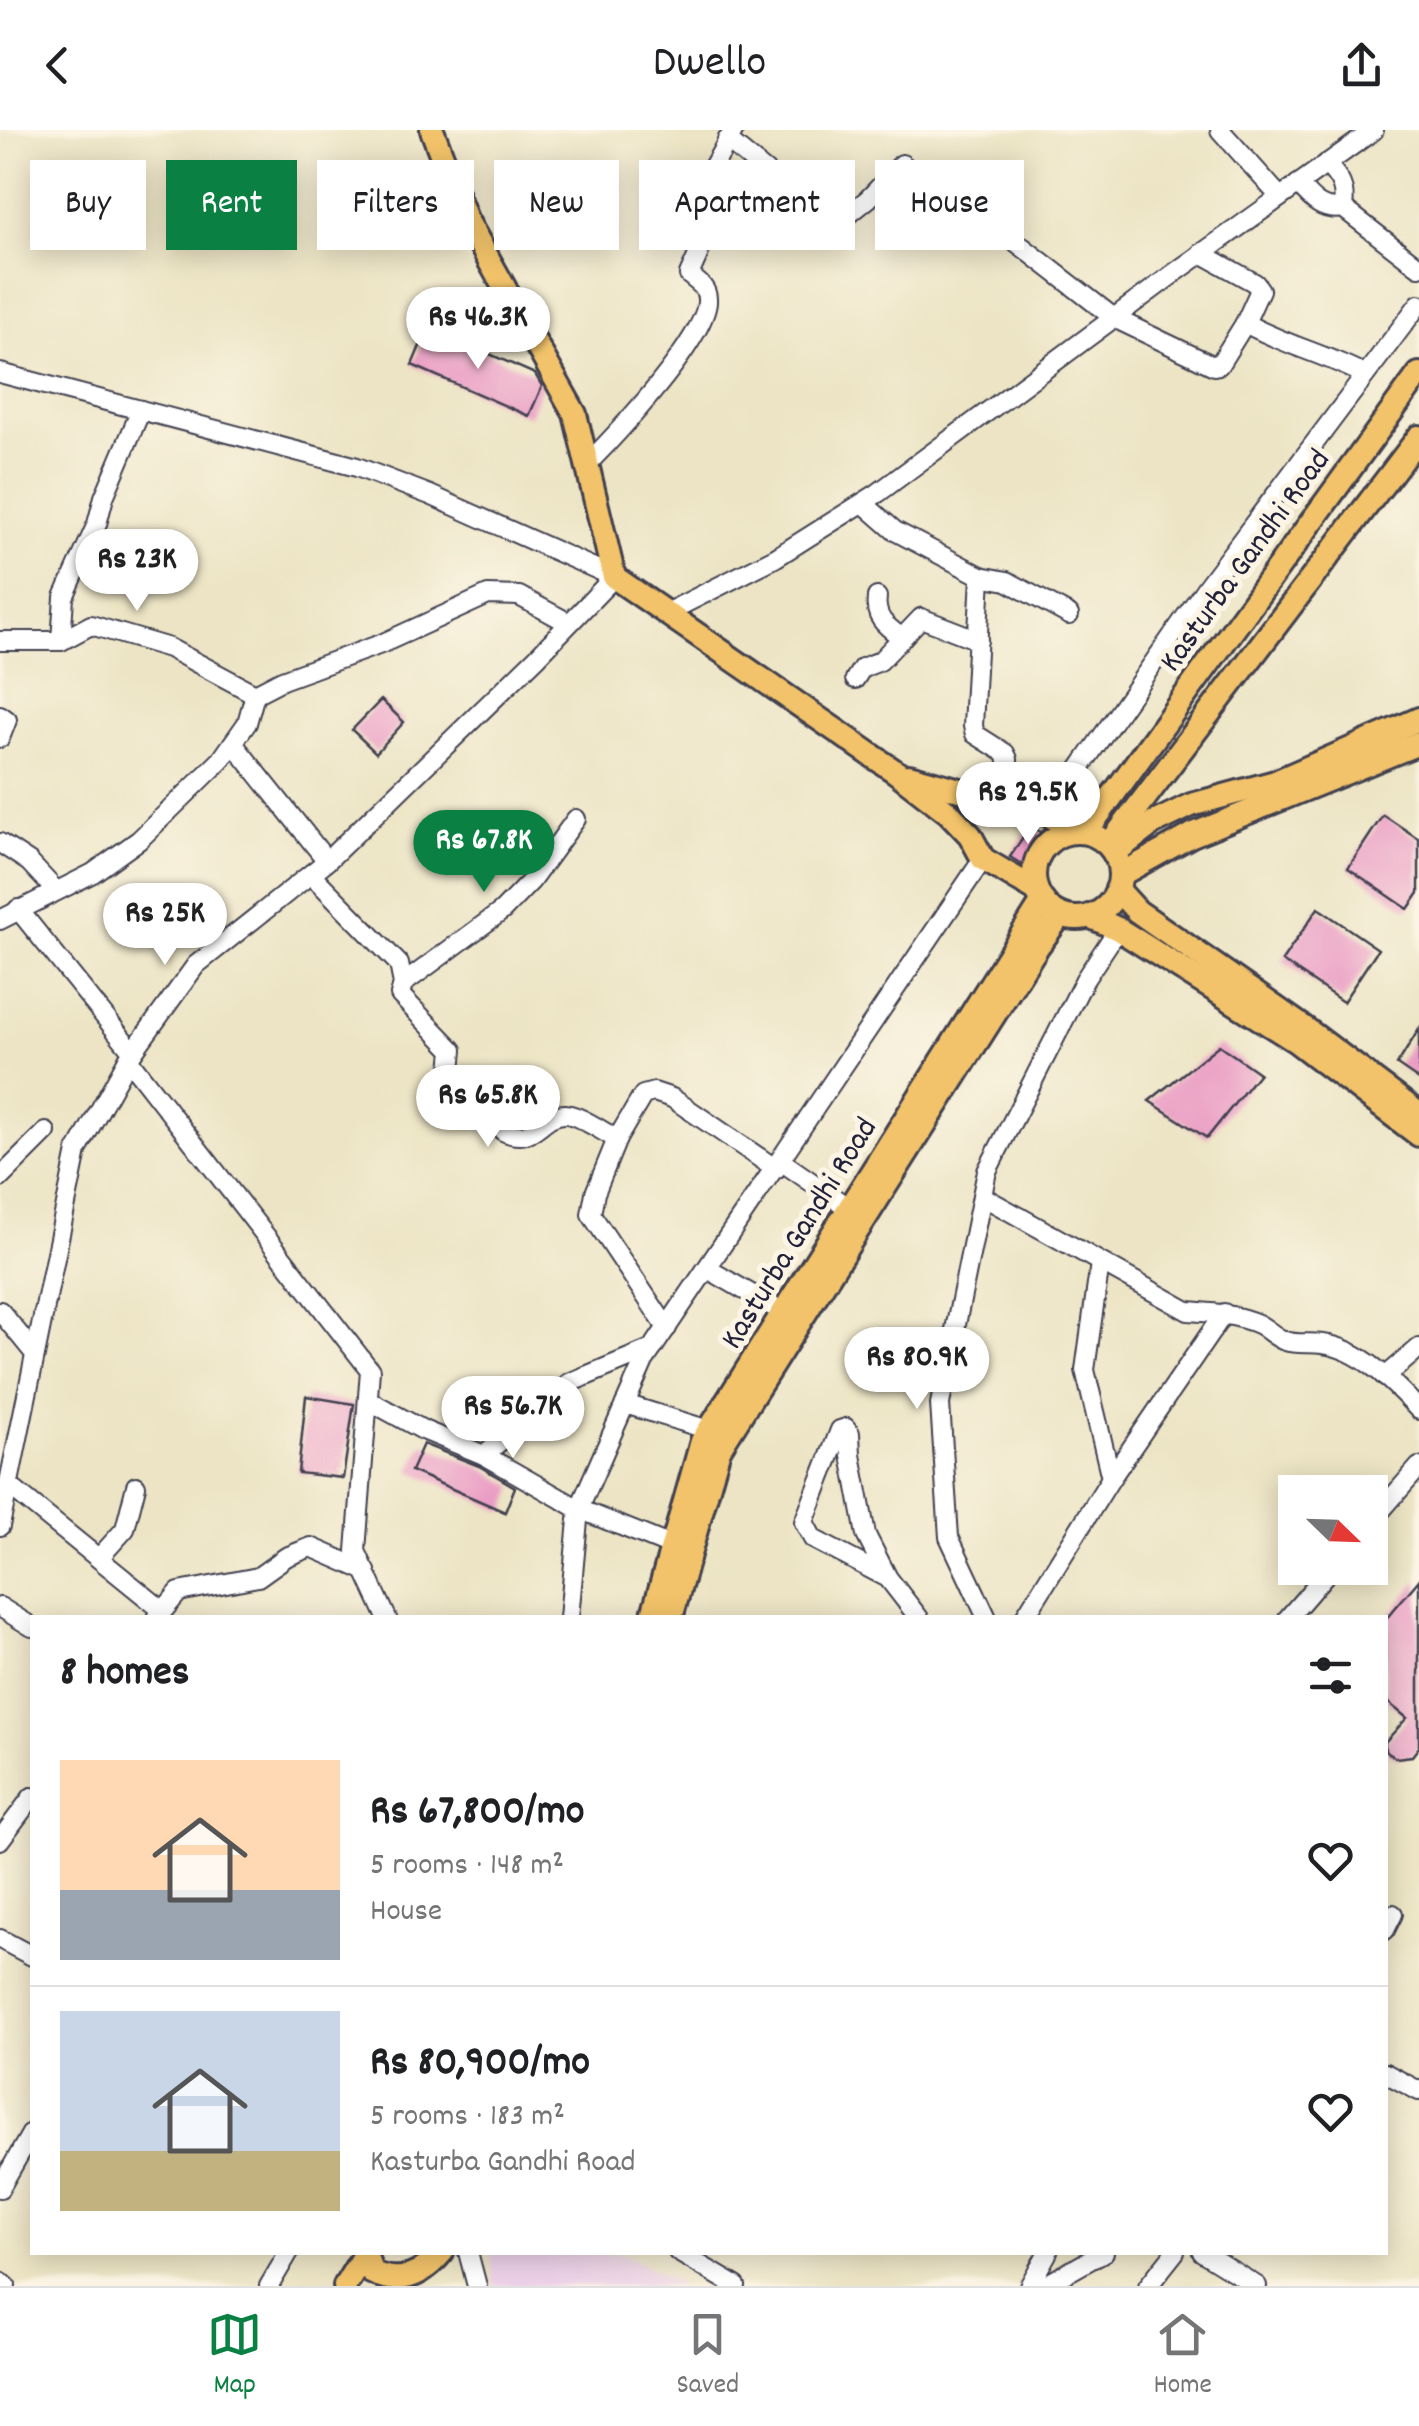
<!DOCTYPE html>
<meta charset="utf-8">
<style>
body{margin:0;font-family:Dekko,sans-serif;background:#f2f2f2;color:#202124;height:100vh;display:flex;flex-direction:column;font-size:38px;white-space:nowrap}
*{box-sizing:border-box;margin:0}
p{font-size:32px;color:#757577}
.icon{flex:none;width:55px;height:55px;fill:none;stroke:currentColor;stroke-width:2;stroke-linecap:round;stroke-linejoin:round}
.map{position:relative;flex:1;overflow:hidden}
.panel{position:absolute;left:30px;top:1485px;width:1358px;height:640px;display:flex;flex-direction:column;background:#fff;border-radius:0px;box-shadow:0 5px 25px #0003}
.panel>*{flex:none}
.guide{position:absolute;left:30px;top:30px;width:1360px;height:90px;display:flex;gap:20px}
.needle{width:65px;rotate:113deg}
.fabs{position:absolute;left:1278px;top:1345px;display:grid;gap:20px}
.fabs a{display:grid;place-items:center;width:110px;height:110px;border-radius:0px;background:#fff;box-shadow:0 5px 25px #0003;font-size:50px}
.price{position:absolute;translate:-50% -85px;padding:0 22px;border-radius:35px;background:#fff;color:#222;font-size:32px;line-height:65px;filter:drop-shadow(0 2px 5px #0008)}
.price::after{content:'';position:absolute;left:50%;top:60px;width:30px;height:22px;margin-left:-15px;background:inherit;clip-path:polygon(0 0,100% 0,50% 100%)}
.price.active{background:#0b8043;color:#fff}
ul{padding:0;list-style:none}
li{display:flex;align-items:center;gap:30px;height:250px;padding:0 30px}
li+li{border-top:2px solid #e0e0e0}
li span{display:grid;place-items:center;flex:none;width:280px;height:200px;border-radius:0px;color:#555}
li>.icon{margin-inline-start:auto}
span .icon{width:120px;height:120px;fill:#fffc;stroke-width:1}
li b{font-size:42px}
h2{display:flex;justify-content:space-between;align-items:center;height:120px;padding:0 30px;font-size:42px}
.chip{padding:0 35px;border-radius:0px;background:#fff;box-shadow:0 5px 25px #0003;font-size:35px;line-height:90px}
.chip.active{background:#0b8043;color:#fff}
header{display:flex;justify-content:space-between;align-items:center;height:130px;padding:0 30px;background:#fff;font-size:45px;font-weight:600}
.tab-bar{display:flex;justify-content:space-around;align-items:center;height:140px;border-top:2px solid #e0e0e0;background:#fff;font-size:28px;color:#757577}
.tab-bar a{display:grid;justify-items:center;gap:5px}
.tab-bar .active{color:#0b8043}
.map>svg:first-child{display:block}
</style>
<header><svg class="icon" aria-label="back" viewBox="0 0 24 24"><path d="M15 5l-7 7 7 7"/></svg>Dwello<svg class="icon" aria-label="share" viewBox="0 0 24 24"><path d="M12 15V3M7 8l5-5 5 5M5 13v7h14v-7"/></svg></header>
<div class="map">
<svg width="1419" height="2156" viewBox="0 0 1419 2156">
<rect width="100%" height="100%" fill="#fcf5e5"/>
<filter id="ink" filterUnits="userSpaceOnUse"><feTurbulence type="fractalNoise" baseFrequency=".01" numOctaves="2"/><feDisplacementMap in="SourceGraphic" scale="20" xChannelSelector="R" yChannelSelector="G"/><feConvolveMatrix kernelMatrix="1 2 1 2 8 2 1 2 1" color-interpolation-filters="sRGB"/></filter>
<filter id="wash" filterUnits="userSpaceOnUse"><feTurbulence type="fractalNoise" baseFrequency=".0048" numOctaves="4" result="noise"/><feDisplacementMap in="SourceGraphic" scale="40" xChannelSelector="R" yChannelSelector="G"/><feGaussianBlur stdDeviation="2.25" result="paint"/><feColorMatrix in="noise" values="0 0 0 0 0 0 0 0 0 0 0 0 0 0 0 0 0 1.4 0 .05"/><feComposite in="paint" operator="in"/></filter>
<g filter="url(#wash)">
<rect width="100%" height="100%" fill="#ece4c4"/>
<path fill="#edd1e9" d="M490 2123H622L683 2156H494Z"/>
<g id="blocks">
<g fill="#ea9dc4">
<path d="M428 197 535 244 542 256 529 286 412 235Z"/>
<path d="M381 570 404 592 376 623 352 600Z"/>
<path d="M1383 685 1419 709V763L1408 779 1348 738Z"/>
<path d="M1031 696 1046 706 1026 737 1010 727Z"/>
<path d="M1318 778 1378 819 1343 872 1282 831Z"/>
<path d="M1419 899V950L1397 935Z"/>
<path d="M1219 915 1259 943 1207 1008 1149 971Z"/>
<path d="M306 1266 354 1274 343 1348 298 1343Z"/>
<path d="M423 1314 479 1336 515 1357 505 1382 411 1341Z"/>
<path d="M1419 1450V1617L1412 1626 1396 1628 1385 1621V1612L1407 1588 1385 1570V1490Z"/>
</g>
</g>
</g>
<g filter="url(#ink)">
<use href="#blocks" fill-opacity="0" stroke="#403f50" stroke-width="2.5"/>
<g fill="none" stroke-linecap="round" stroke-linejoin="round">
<g stroke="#403f50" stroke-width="22">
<g id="minor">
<path d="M1220 0 1280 67"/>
<path d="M727 10 833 97 868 69 902 34 931 58 944 56 1114 188 1214 236 1219 235 1245 193 1260 160 1255 153 1201 123"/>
<path d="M1298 54C1312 70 1322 82 1343 78 1346 58 1340 48 1326 34"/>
<path d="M1343 78 1419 137"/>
<path d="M1245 193C1284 215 1326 224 1365 245"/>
<path d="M0 243 357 337 430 365 614 447 537 527 327 731 196 835 128 929 77 1021 0 1396"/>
<path d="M587 334C614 308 710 204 707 169 707 157 697 152 689 145L706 107 697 83 710 42 734 0"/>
<path d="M863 373 895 401 981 446 973 596 975 604 1005 623 1008 629V673"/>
<path d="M981 446 1007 451 1069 485"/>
<path d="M877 467C874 488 886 496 902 508"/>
<path d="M666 483 775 428 878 363 1173 144 1374 0"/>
<path d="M0 511H61L91 495 169 518 255 564"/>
<path d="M61 511 64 467 97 394 104 367 141 280"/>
<path d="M855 549 862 538 880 531 921 488 978 510"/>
<path d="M0 585 7 590 0 608"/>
<path d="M233 613 327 731"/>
<path d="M1048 684 1207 456 1419 174"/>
<path d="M0 713 29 732 56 761"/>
<path d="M311 744 399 834 403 854 400 865 453 920 451 940 503 1001C535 1016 539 985 564 984 576 983 605 1003 617 1009L643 965 654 962 672 968 776 1039"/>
<path d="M18 779 133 922"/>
<path d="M0 790 93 743 139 710 221 630 247 593 255 564 282 550 381 514 488 465 519 466 569 493"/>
<path d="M403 854 502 781 531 751 576 689"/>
<path d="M128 929 370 1240 356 1421 387 1488"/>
<path d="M617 1009 595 1063 591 1084 667 1198"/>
<path d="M781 1031 850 1079"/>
<path d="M0 1048 46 1002"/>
<path d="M982 1066 1188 1181C1212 1183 1236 1184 1258 1194 1268 1199 1274 1207 1285 1211 1298 1215 1309 1212 1323 1214 1361 1219 1394 1253 1419 1280"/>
<path d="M1100 1133 1085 1240 1111 1348"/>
<path d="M708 1139 784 1183"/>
<path d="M0 1181 35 1224"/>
<path d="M1385 1247 1419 1218"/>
<path d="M368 1270 423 1300 484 1325 569 1253 653 1218"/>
<path d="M625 1274 709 1300"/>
<path d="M484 1325 579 1379 671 1416"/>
<path d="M8 1355 162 1480"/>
<path d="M1370 1393 1419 1337"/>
<path d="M99 1428 125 1399 136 1356"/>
<path d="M888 1448 813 1409 804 1392 840 1300 846 1298 850 1303 851 1325 866 1405 888 1448 919 1488"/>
<path d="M0 1477 32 1497"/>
<path d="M157 1488 179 1462 258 1447 286 1427 311 1417 366 1441"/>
<path d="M569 1488 579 1379 644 1231 983 729"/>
<path d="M987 1488 949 1407 940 1274 987 1041 1085 849 1118 799"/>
<path d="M1024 1488 1111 1348 1224 1183"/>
<path d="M1288 1488 1331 1438"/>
<path d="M0 1710 32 1667"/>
<path d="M1385 1800 1393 1784"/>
<path d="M0 1809 32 1826"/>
<path d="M1385 1943 1419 1961"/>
<path d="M0 2058 32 2002"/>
<path d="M468 2122 477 2156"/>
<path d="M678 2122 736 2156"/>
<path d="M1202 2122 1257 2156"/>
<path d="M0 2152 6 2156"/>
<path d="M269 2156 289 2122"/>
<path d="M1029 2156 1048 2122"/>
<path d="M1044 2156 1104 2122"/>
<path d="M1148 2156 1175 2122"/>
</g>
</g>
<g stroke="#403f50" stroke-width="28">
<g id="major">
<path d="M432 0 466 89 575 284 614 447 896 642 949 683 970 705 983 729 1037 761"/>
<path d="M909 646 1048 684 1072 701"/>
<path d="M1086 702 1419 244"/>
<circle cx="1077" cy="745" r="43"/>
<path d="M1109 715 1419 307"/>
<path d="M1114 723 1152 694 1191 675 1275 652 1419 589"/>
<path d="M1120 745 1192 705 1419 613"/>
<path d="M1117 759 1137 781 1306 899 1419 984"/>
<path d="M1089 786 1118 799 1297 912 1419 1005"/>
<path d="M652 1488 702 1311 1043 771"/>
<path d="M671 1488 719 1319 1037 817 1061 785"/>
<path d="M365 2122 371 2142C400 2156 422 2146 442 2122"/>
<path d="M345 2156 365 2123"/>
</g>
</g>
<use href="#minor" stroke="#fff" stroke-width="18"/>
<use href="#major" stroke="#f2c36a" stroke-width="22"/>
</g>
</g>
<g text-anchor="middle" stroke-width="10" stroke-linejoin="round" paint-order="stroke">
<g font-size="32" fill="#22223b" stroke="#fcf5e5">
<text transform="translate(1243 429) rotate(-54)" y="11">Kasturba Gandhi Road</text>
<text transform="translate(797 1102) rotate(-58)" y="11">Kasturba Gandhi Road</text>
</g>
</g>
</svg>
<div class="fabs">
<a><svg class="needle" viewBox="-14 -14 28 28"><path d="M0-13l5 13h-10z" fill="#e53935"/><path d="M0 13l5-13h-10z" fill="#757577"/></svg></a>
</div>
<b class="price" style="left:478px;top:242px">Rs 46.3K</b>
<b class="price" style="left:137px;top:484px">Rs 23K</b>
<b class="price" style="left:1028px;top:717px">Rs 29.5K</b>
<b class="price active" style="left:484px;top:765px">Rs 67.8K</b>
<b class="price" style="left:165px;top:838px">Rs 25K</b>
<b class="price" style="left:488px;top:1020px">Rs 65.8K</b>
<b class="price" style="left:917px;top:1282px">Rs 80.9K</b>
<b class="price" style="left:513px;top:1331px">Rs 56.7K</b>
<div class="guide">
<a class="chip">Buy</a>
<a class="chip active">Rent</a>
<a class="chip">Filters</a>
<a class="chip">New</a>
<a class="chip">Apartment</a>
<a class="chip">House</a>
</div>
<section class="panel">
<h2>8 homes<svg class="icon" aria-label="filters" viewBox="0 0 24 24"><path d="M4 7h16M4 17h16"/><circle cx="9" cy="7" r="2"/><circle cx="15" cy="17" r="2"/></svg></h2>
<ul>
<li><span style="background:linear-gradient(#ffd9b3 65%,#9aa5b1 0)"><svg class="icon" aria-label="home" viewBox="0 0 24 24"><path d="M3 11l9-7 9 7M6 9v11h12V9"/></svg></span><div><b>Rs 67,800/mo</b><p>5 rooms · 148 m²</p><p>House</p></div><svg class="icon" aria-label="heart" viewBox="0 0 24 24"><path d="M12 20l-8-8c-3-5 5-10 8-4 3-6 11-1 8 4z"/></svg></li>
<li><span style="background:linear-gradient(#c9d6e8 70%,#c2b280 0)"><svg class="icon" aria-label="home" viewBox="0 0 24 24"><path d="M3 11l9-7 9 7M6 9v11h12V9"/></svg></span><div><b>Rs 80,900/mo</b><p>5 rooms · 183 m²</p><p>Kasturba Gandhi Road</p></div><svg class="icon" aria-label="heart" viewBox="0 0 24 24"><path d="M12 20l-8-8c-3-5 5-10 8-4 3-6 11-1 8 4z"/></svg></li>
</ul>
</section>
</div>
<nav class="tab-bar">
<a class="active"><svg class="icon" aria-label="map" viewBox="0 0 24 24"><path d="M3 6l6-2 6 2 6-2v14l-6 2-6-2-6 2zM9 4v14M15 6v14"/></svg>Map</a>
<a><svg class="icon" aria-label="saved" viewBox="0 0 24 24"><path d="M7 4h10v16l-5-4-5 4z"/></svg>Saved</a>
<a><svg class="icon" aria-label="home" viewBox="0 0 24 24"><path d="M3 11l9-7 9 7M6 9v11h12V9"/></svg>Home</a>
</nav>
